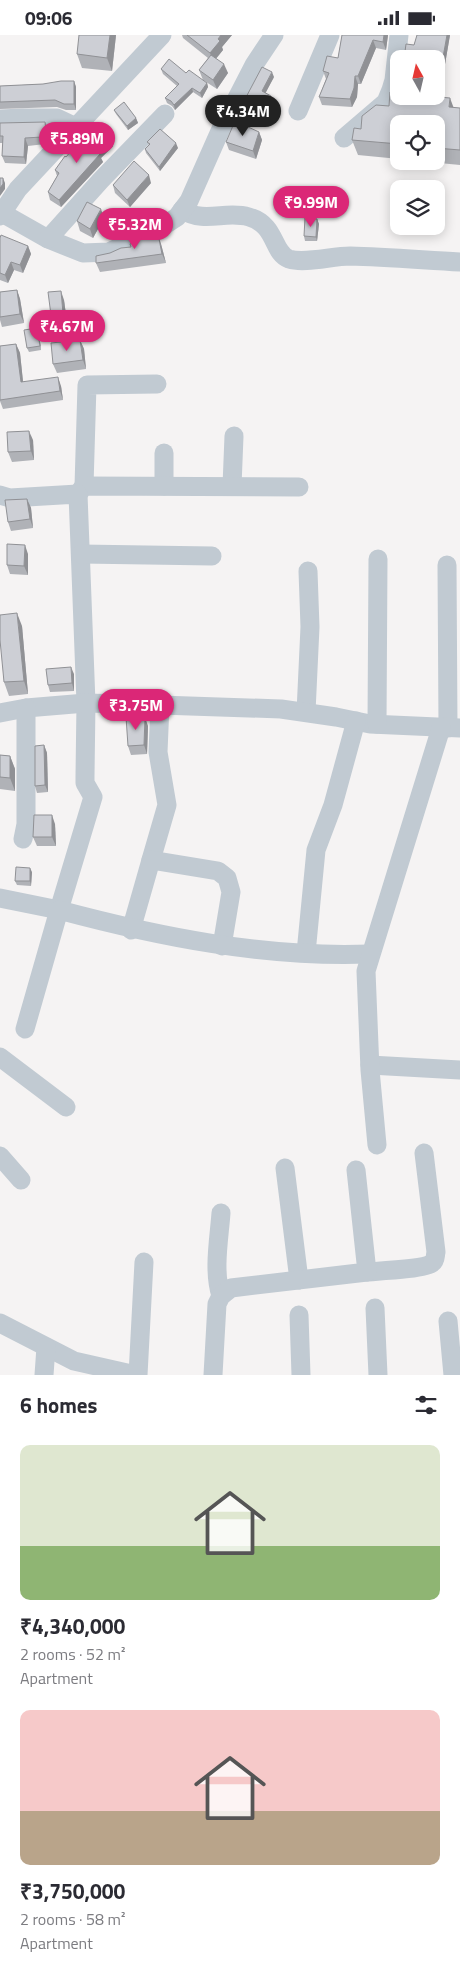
<!DOCTYPE html>
<meta charset="utf-8">
<style>
body{margin:0;font-family:"Titillium Web",sans-serif;background:#f7f7f7;color:#2b2b33;height:100vh;display:flex;flex-direction:column;font-size:19px;white-space:nowrap}
*{box-sizing:border-box;margin:0}
p{font-size:16px;color:#7c7c81}
.icon{flex:none;width:28px;height:28px;fill:none;stroke:currentColor;stroke-width:2;stroke-linecap:round;stroke-linejoin:round}
.map{position:relative;height:1340px;overflow:hidden}
.side{display:flex;flex-direction:column;background:#fff;flex:1}
.side>*{flex:none}
.needle{width:32px;rotate:352deg}
.buttons{position:absolute;left:390px;top:15px;display:grid;gap:10px}
.buttons a{display:grid;place-items:center;width:55px;height:55px;border-radius:10px;background:#fff;box-shadow:0 2px 12px #0003;font-size:25px}
.price{position:absolute;translate:-50% -42px;padding:0 11px;border-radius:18px;background:#db2777;color:#fff;font-size:16px;line-height:32px;filter:drop-shadow(0 1px 2px #0008)}
.price::after{content:'';position:absolute;left:50%;top:30px;width:15px;height:11px;margin-left:-8px;background:inherit;clip-path:polygon(0 0,100% 0,50% 100%)}
.price.on{background:#222;color:#fff}
ul{padding:0;list-style:none}
li{display:grid;align-content:center;gap:10px;height:265px;padding:0 20px}
li span{display:grid;place-items:center;height:155px;border-radius:10px;color:#555}
li>.icon{margin-inline-start:auto}
span .icon{width:90px;height:90px;fill:#fffc;stroke-width:1}
li b{font-size:21px}
h2{display:flex;justify-content:space-between;align-items:center;height:60px;padding:0 20px;font-size:21px}
.status{display:flex;justify-content:space-between;align-items:center;height:35px;padding:0 25px;background:#fff;direction:ltr}
.status svg{height:14px;fill:currentColor}
.map>svg:first-child{display:block}
</style>
<div class="status"><b>09:06</b><svg viewBox="0 0 49 12"><path d="M0 12V9h3v3zM5 12V6h3v6zM10 12V3h3v9zM15 12V0h3v12zM26 1h20v11H26zM47 4h2v5h-2z"/></svg></div>
<div class="map">
<svg width="460" height="1340" viewBox="0 0 460 1340">
<rect width="100%" height="100%" fill="#f5f3f3"/>
<g fill="none" stroke-linecap="round" stroke-linejoin="round">
<g stroke="#c1cad2" stroke-width="19">
<path d="M298 76 330 0"/>
<path d="M0 84 23 83H57L76 92"/>
<path d="M344 103 386 67 391 55 394 45 399 0"/>
<path d="M182 175C206 189 225 175 249 182 277 190 272 218 289 224 305 229 332 221 350 221 386 222 423 225 460 227"/>
<path d="M2 178 48 204 83 218 109 217 157 195 177 182 189 166 220 96 254 30 274 0"/>
<path d="M0 181 18 154 162 0"/>
<path d="M48 204 101 145 165 79"/>
<path d="M84 451 87 350 157 349"/>
<path d="M164 451V418"/>
<path d="M232 451 234 401"/>
<path d="M78 459 84 451 299 452"/>
<path d="M0 460 10 463 78 459 86 668 85 741V748L93 762 59 875 0 863"/>
<path d="M81 519 212 521"/>
<path d="M447 530 448 693"/>
<path d="M306 677 310 592 308 536"/>
<path d="M0 678 26 673 86 668 160 670 281 674 336 682 370 689 460 693"/>
<path d="M377 689 378 524"/>
<path d="M23 804 26 789V673"/>
<path d="M151 825 167 770 158 717 160 670"/>
<path d="M131 895 151 825 218 836 227 843 231 857 222 911"/>
<path d="M306 918 316 815 333 770 356 686"/>
<path d="M25 994 59 875C160 902 265 923 370 919"/>
<path d="M0 1022 66 1072"/>
<path d="M370 1030 460 1035"/>
<path d="M377 1110 370 1035 366 936 441 693"/>
<path d="M0 1121 21 1145"/>
<path d="M285 1133 299 1245"/>
<path d="M367 1237C379 1236 425 1234 432 1228 436 1225 435 1221 436 1217L424 1118"/>
<path d="M221 1261C213 1236 219 1205 221 1178"/>
<path d="M375 1273 378 1340"/>
<path d="M299 1280 301 1340"/>
<path d="M448 1286 453 1340"/>
<path d="M0 1288 74 1326 136 1340"/>
<path d="M44 1340 46 1312"/>
<path d="M138 1340 144 1227"/>
<path d="M213 1340 217 1269 221 1261 231 1253 367 1237 356 1135"/>
</g>
</g>
<g fill="#b0b2b7">
<path d="M116 0 112 36 82 33 77 19Z"/>
<path d="M182 0H232L222 12 223 15 216 24 228 38 217 54 203 45 199 35 208 23 183 3Z"/>
<path d="M342 0H388L386 15 376 13 361 49H358L357 62 352 72 322 70 319 62 326 44 323 36 338 23Z"/>
<path d="M417 0H450L444 35 436 33V24L414 10Z"/>
<path d="M161 34 186 38 207 48 208 52 202 63 193 57 175 75 172 71 167 68 165 63 177 51 163 39Z"/>
<path d="M274 42 265 58 273 66 264 81 246 71 244 66Z"/>
<path d="M74 46 76 52V75H66L57 72 0 74V51L43 49Z"/>
<path d="M389 71 460 73V130L419 126H436V89H399V124L358 120 352 105 361 94Z"/>
<path d="M114 75 136 83 138 88 128 95 116 79Z"/>
<path d="M0 88 48 94V105L45 109 28 111 26 129 5 128 2 121 3 108H0Z"/>
<path d="M259 97 262 105 256 124 229 115 226 107Z"/>
<path d="M147 107 178 113 160 136 146 118 145 114 149 110Z"/>
<path d="M86 108 113 111 101 123 103 127 61 172 50 165 48 157 57 141 55 135 66 122Z"/>
<path d="M151 148 130 172 115 158 113 150Z"/>
<path d="M120 182 139 185 141 190 130 195 122 186Z"/>
<path d="M104 183 93 203 80 196 77 186Z"/>
<path d="M317 184 319 189 317 206H305L304 201Z"/>
<path d="M0 203 28 211 31 219 23 238 14 235 8 248 0 245Z"/>
<path d="M161 209 166 228 100 237 96 228Z"/>
<path d="M17 255 20 264 24 288 2 292 0 285V257Z"/>
<path d="M64 265 67 287 54 289 51 280Z"/>
<path d="M39 298 41 315 29 317 27 313Z"/>
<path d="M80 305 84 314 86 334 57 338 53 329Z"/>
<path d="M16 309 20 318 23 347 61 351 63 365 3 374 0 366V311Z"/>
<path d="M33 405 34 425 12 427 8 417Z"/>
<path d="M27 464 31 473 33 493 11 496 8 487Z"/>
<path d="M28 519V540L10 539 7 530Z"/>
<path d="M22 591 28 659 9 661 4 647Z"/>
<path d="M74 639V656L50 657 48 650Z"/>
<path d="M148 691 147 719 131 720 128 711Z"/>
<path d="M44 710 47 718 48 757 37 758 35 751Z"/>
<path d="M0 720 10 721 15 734V756L0 754Z"/>
<path d="M55 789 56 811H37L33 802Z"/>
<path d="M32 837 31 851 17 850 15 846Z"/>
</g>
<g fill="#909195">
<path d="M110 0H116L112 36 107 23Z"/>
<path d="M221 0H232L222 12 223 15 213 27 210 18 218 4Z"/>
<path d="M384 0H388L386 15 383 7Z"/>
<path d="M447 0H450L444 35 442 28Z"/>
<path d="M373 5 376 13 361 49 358 41Z"/>
<path d="M224 29 228 38 217 54 213 45Z"/>
<path d="M272 37 274 42 264 61 262 56Z"/>
<path d="M355 41 358 49 357 62 352 72 350 64Z"/>
<path d="M74 46 76 52V75L74 69Z"/>
<path d="M207 48 208 52 202 63 200 58Z"/>
<path d="M192 53 193 57 175 75 174 70Z"/>
<path d="M271 61 273 66 264 81 262 77Z"/>
<path d="M450 63 456 79 449 72Z"/>
<path d="M136 83 138 88 128 95 127 91Z"/>
<path d="M45 87 48 94V105L45 109 42 102Z"/>
<path d="M259 97 262 105 256 124 253 116Z"/>
<path d="M25 103 28 111 26 129 24 122Z"/>
<path d="M110 104 113 111 101 123 103 127 61 172 59 165 97 117Z"/>
<path d="M176 108 178 113 160 136 159 132Z"/>
<path d="M149 140 151 148 130 172 127 165Z"/>
<path d="M3 143 5 148V154L0 161V153Z"/>
<path d="M101 174 104 183 93 203 90 194Z"/>
<path d="M317 184 319 189 317 206 316 202Z"/>
<path d="M158 199 161 209 166 228 162 219Z"/>
<path d="M28 211 31 219 23 238 20 230Z"/>
<path d="M11 227 14 235 8 248 5 240Z"/>
<path d="M17 255 20 264 24 288 20 279Z"/>
<path d="M61 256 64 265 67 287 63 278Z"/>
<path d="M37 293 39 298 41 315 40 311Z"/>
<path d="M80 305 84 314 86 334 83 325Z"/>
<path d="M16 309 20 318 24 356 21 347Z"/>
<path d="M58 342 61 351 63 365 60 356Z"/>
<path d="M29 396 33 405 34 425 31 416Z"/>
<path d="M27 464 31 473 33 493 30 484Z"/>
<path d="M25 510 28 519V540L24 531Z"/>
<path d="M17 578 22 591 28 659 24 646Z"/>
<path d="M71 632 74 639V656L72 648Z"/>
<path d="M145 682 148 691 147 719 144 710Z"/>
<path d="M44 710 47 718 48 757 45 750Z"/>
<path d="M10 721 15 734V756L10 743Z"/>
<path d="M52 780 55 789 56 811 52 802Z"/>
<path d="M30 833 32 837 31 851 30 846Z"/>
</g>
<g fill="#cdcfd5" stroke="#909195">
<path d="M79 0H110L107 23 77 19Z"/>
<path d="M187 0H221L218 4 220 6 210 18Z"/>
<path d="M342 0H384L383 7 373 5 358 41H355L354 53 350 64 319 62 329 38 323 36 327 21 338 23Z"/>
<path d="M417 0H447L442 28 436 27V24H404L406 9 414 10Z"/>
<path d="M211 20 224 29 213 45 199 35Z"/>
<path d="M169 24 186 38 189 35 207 48 200 58 192 53 174 70 171 66 165 63 179 49 161 34Z"/>
<path d="M262 32 272 37 262 56 271 61 262 77 244 66Z"/>
<path d="M61 46H74V69H64L55 65 0 67V51L43 49Z"/>
<path d="M390 57 399 58V61H428L450 63 449 72 460 73V115L436 113V89H399V109L352 105 354 93 361 94 362 81 376 70 389 71Z"/>
<path d="M124 67 136 83 127 91 114 75Z"/>
<path d="M235 86 259 97 253 116 226 107Z"/>
<path d="M45 87 46 98 42 102 25 103 24 122 2 121 3 101H0V88Z"/>
<path d="M100 94 110 104 97 117 100 119 59 165 48 157 59 138 55 135 65 121 66 122 81 104 86 108Z"/>
<path d="M160 94 176 108 159 132 145 114 150 109 147 107Z"/>
<path d="M134 126 149 140 127 165 113 150Z"/>
<path d="M0 143H3V149L0 153Z"/>
<path d="M87 167 101 174 90 194 77 186Z"/>
<path d="M129 174 139 185 128 190 120 182Z"/>
<path d="M305 183 317 184 316 202 304 201Z"/>
<path d="M158 199 162 219 96 228V221L110 218 121 213 131 212 130 209 148 201Z"/>
<path d="M1 200 28 211 20 230 11 227 5 240 0 238V203Z"/>
<path d="M17 255 20 279 0 282V257Z"/>
<path d="M61 256 63 278 51 280 48 257Z"/>
<path d="M37 293 40 311 27 313 24 295Z"/>
<path d="M80 305 83 325 53 329 51 308Z"/>
<path d="M16 309 21 347 58 342 60 356 0 365V311Z"/>
<path d="M29 396 31 416 8 417 7 397Z"/>
<path d="M27 464 30 484 8 487 5 465Z"/>
<path d="M7 509 25 510 24 531 7 530Z"/>
<path d="M17 578 24 646 4 647 0 605V580Z"/>
<path d="M71 632 72 648 48 650 46 634Z"/>
<path d="M126 682H145L144 710 128 711Z"/>
<path d="M44 710 45 750 35 751V711Z"/>
<path d="M0 720 10 721V743L0 742Z"/>
<path d="M34 780H52V802H33Z"/>
<path d="M16 832 30 833V846H15Z"/>
</g>
</svg>
<div class="buttons">
<a><svg class="needle" viewBox="-14 -14 28 28"><path d="M0-13l5 13h-10z" fill="#e53935"/><path d="M0 13l5-13h-10z" fill="#7c7c81"/></svg></a>
<a><svg class="icon" aria-label="locate" viewBox="0 0 24 24"><circle cx="12" cy="12" r="6"/><path d="M12 2v4M12 18v4M2 12h4M18 12h4"/></svg></a>
<a><svg class="icon" aria-label="layers" viewBox="0 0 24 24"><path d="M12 4l9 5-9 5-9-5zM3 14l9 5 9-5"/></svg></a>
</div>
<b class="price on" style="left:243px;top:102px">₹4.34M</b>
<b class="price" style="left:77px;top:129px">₹5.89M</b>
<b class="price" style="left:311px;top:193px">₹9.99M</b>
<b class="price" style="left:135px;top:215px">₹5.32M</b>
<b class="price" style="left:67px;top:317px">₹4.67M</b>
<b class="price" style="left:136px;top:696px">₹3.75M</b>
</div>
<section class="side">
<h2>6 homes<svg class="icon" aria-label="filters" viewBox="0 0 24 24"><path d="M4 7h16M4 17h16"/><circle cx="9" cy="7" r="2"/><circle cx="15" cy="17" r="2"/></svg></h2>
<ul>
<li><span style="background:linear-gradient(#dfe7d0 65%,#8fb573 0)"><svg class="icon" aria-label="home" viewBox="0 0 24 24"><path d="M3 11l9-7 9 7M6 9v11h12V9"/></svg></span><div><b>₹4,340,000</b><p>2 rooms · 52 m²</p><p>Apartment</p></div></li>
<li><span style="background:linear-gradient(#f6c9c9 65%,#b9a48a 0)"><svg class="icon" aria-label="home" viewBox="0 0 24 24"><path d="M3 11l9-7 9 7M6 9v11h12V9"/></svg></span><div><b>₹3,750,000</b><p>2 rooms · 58 m²</p><p>Apartment</p></div></li>
</ul>
</section>
